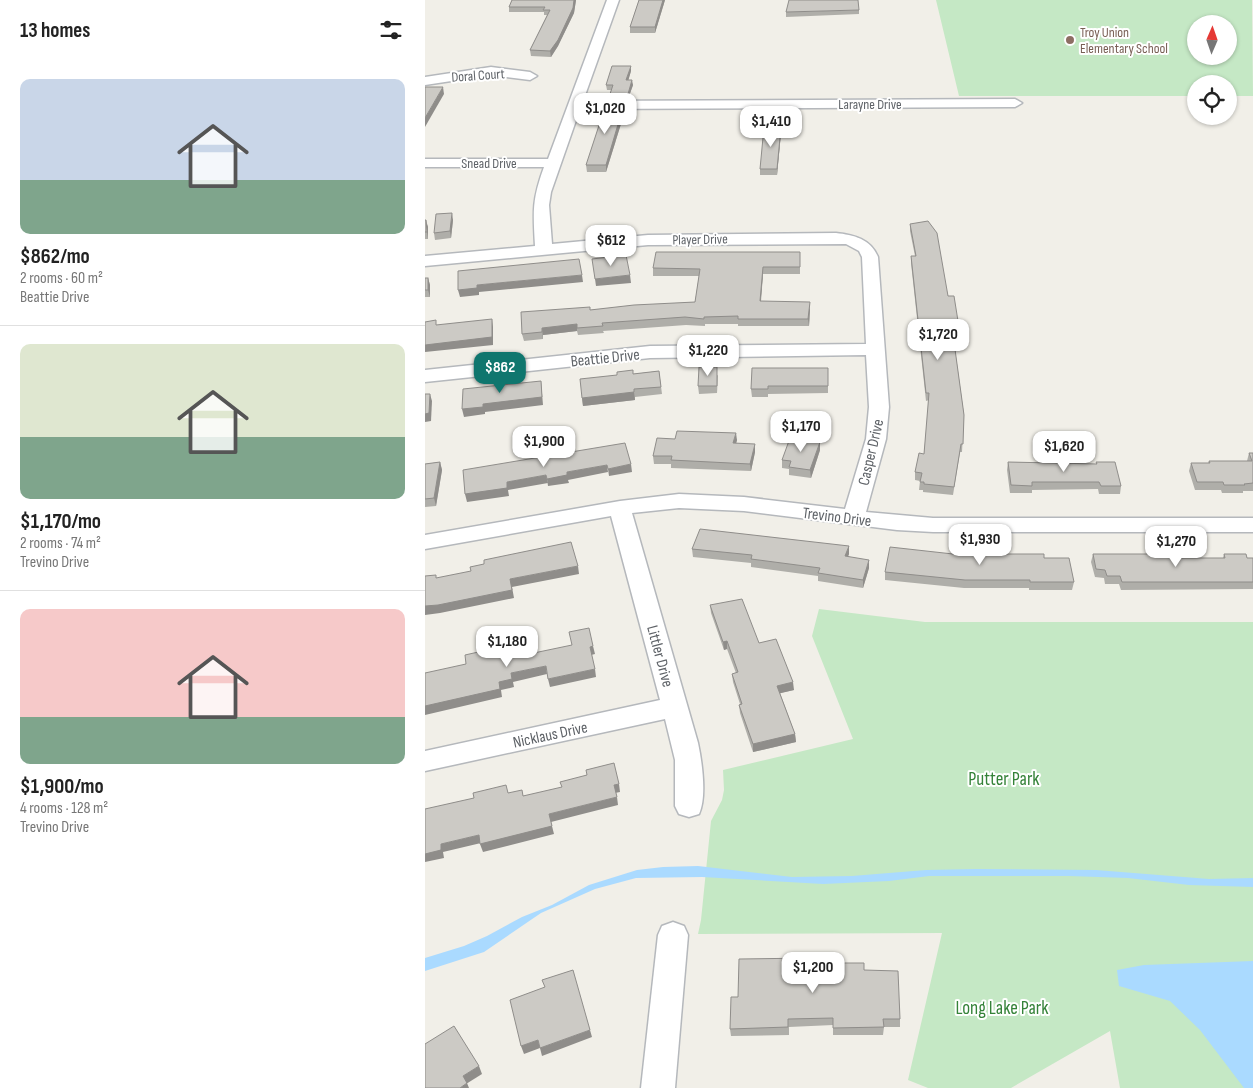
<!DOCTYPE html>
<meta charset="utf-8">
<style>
body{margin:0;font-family:"Sofia Sans Condensed",sans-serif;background:#f6f6f6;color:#222;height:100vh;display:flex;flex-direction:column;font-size:19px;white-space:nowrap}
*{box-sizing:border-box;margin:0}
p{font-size:16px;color:#767676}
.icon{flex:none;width:28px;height:28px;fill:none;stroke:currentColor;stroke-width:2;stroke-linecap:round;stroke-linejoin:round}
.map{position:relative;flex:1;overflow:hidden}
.panel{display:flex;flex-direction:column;background:#fff;width:425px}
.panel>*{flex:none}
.needle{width:32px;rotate:2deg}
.fabs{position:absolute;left:762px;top:15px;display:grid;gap:10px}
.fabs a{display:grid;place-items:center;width:50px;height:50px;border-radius:50%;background:#fff;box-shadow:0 1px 4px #0004;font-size:25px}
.price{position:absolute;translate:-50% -42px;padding:0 11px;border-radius:10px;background:#fff;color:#222;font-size:16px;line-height:32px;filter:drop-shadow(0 1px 2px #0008)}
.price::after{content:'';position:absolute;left:50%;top:30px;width:15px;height:11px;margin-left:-8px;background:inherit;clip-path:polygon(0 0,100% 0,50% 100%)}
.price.active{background:#0f766e;color:#fff}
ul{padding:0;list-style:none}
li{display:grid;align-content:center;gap:10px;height:265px;padding:0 20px}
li+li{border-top:1px solid #e0e0e0}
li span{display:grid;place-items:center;height:155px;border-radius:10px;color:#555}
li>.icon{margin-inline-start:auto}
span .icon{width:90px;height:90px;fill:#fffc;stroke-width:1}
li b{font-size:21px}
h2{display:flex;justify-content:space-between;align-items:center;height:60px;padding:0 20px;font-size:21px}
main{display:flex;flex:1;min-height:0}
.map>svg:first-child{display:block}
</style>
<main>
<section class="panel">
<h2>13 homes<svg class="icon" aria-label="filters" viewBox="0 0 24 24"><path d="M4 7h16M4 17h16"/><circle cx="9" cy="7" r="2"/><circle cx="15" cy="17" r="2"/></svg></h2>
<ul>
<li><span style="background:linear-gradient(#c9d6e8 65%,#7fa58c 0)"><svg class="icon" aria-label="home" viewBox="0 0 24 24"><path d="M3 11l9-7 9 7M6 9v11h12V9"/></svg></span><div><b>$862/mo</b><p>2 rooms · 60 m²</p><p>Beattie Drive</p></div></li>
<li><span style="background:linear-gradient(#dfe7d0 60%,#7fa58c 0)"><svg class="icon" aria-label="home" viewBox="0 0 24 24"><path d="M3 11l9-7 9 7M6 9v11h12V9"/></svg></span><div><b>$1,170/mo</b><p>2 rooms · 74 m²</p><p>Trevino Drive</p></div></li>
<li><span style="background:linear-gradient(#f6c9c9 70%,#7fa58c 0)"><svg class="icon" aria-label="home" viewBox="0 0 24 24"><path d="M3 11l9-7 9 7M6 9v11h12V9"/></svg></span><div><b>$1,900/mo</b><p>4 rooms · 128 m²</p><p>Trevino Drive</p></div></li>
</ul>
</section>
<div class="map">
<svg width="828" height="1088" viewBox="0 0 828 1088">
<rect width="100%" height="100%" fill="#f1efe8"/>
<g fill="#c5e8c5" fill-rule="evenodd">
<path d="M511 0H827L828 96H804V84H771V96H534ZM771 24H804V56H771Z"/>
<path d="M394 609 500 622H828V1088H695L685 1031 586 1088H503L483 1080 517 933 273 934 276 920 286 821 297 800 299 790 298 770 428 739 387 636Z"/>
</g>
<g fill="#aadaff">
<path d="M273 866 367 877 427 876 501 870 551 869 671 870 784 879 828 878V887L764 885 703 878 644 876H504L464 881 398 884 277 877 211 878 170 889 116 913 59 952 0 971V958L39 946 62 936 97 917 127 905 164 885 212 870 238 867Z"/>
<path d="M828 961V1088H819L775 1030 745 1001 694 986 692 970 719 965Z"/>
</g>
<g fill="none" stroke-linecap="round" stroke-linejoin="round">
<g stroke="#b5b8bc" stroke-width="3">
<g id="street">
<path d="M182 0H194L158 101 590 99 597 103 590 107 155 109 126 192 124 205 127 244 223 235 411 233C429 235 446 239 453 257L464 407 461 439 441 512 508 518H828V532H508L472 530 319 511 254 508 207 513 273 743C277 762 282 797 274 814L264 817 254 814 250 806V760L240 719 0 771V751L235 700 186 516 0 549V535L195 501 254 494 319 497 420 509 441 439 444 407 441 355 225 358 0 382V370L225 346 441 344 437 257 434 251 421 244 223 245 0 266V256L110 246C108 211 107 200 119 167H0V159H123Z"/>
<path d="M66 67 105 72 112 76 105 80 66 75 0 85V77Z"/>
<path d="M248 922 259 926 263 935 250 1088H216L233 935 237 926Z"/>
</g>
</g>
<use href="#street" fill="#fff" fill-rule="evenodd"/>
</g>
<g fill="#afaea9">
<path d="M87 0H151L149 13 133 46 126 57 106 56 105 50 122 15H119V12H84V7Z"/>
<path d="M214 0H240L230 33H205V27Z"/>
<path d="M434 10V14L361 17V12Z"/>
<path d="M206 71 203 80 208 85 203 99H185V94L186 90H182L181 85Z"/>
<path d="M200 111 181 172H162L161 165Z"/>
<path d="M356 133 352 175H335V169Z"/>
<path d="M0 220 3 227V239H0Z"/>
<path d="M28 220 26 238 10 240 9 233Z"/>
<path d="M485 224 523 296 540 342 539 349H530L539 415 537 452H535L528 495 498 492V490H494L495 481 490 480V472L499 454 504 400 501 401 486 263V256H490L485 231Z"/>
<path d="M375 252V274H338L336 302 385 309 384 326H313V324H280V326L261 325 178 331 179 333 153 335 152 331 118 335V339L99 341 97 334 166 310 270 302 274 276H228V268Z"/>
<path d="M0 278H3L5 285V297H0Z"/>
<path d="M403 368V393L343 394V397H327L326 389Z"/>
<path d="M234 371 237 394 210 397V400L158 406 157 398 208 374Z"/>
<path d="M293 375 292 393 274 394 273 386Z"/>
<path d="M250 439 312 440 311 443 330 452 326 471 246 468V464H229L228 456Z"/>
<path d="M395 442V450L386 478 364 475V469L357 468V460Z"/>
<path d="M824 453H828V491H818V493H797L796 490H770L764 471 766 463H783L784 461H822Z"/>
<path d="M15 462 17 470 11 506 0 507V464Z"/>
<path d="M583 462 671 464V462L696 486 695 494H674L673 489 607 490V493H585L582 470Z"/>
<path d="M424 546V554L423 556 444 568 438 588 393 581V576L326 567V563L268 557 267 549Z"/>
<path d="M528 554 619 558 649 582 647 590H604V588H539L460 580V572Z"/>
<path d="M668 554 756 558H798L799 554 822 558H828V589L696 590 694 584H680L679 578 670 577 666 562Z"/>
<path d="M285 605 334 643 369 690 355 693 370 734 371 742 328 752 315 713 314 705 315 704 308 682 307 674 311 673 302 649 299 650 286 613Z"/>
<path d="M387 963 439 970 475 1019V1027H459L458 1035H408V1025L364 1027V1035L306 1036 305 1029 313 997Z"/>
</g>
<g fill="#8f8d8a">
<path d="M149 0H151L149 13 133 46 126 57 125 51Z"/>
<path d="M238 0H240L230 33V27Z"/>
<path d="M206 66V71L202 85 201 80Z"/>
<path d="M207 80 208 85 203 99V94Z"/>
<path d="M18 87 19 94 0 127V118Z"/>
<path d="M199 104 200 111 181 172V165Z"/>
<path d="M356 127V133L352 175V169Z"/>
<path d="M27 213 28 220 26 238 25 231Z"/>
<path d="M1 220 3 227V239L2 232Z"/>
<path d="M338 267V274L335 309V301Z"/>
<path d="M157 275 158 282 54 292V295L35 297 33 290 52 285Z"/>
<path d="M205 275 206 283 171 286 170 279Z"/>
<path d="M3 278 5 285V297L3 290Z"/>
<path d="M385 302V309L384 326 383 319Z"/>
<path d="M67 319 68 327V345L0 352V345Z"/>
<path d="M152 324V331L118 335V339L117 328Z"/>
<path d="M116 381 118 405 60 412V414L39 417 37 409 58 404Z"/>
<path d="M209 392 210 400 158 406 157 398Z"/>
<path d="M5 394 7 401 6 421 0 422V414Z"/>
<path d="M311 433 312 440 309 451 308 443Z"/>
<path d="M395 442V450L386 478 385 470Z"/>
<path d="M330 444V452L326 471 325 464Z"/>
<path d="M15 462 17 470 11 506 9 498Z"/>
<path d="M206 464 207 472 184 476 183 469Z"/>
<path d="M182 465 183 472 143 480 144 483 123 486 122 479 142 472Z"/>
<path d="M121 475 123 483 83 490 84 496 42 502 40 494 82 482Z"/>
<path d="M424 546V554L420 564V556Z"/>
<path d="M444 560V568L438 588V580Z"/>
<path d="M153 566 154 574 87 587 89 598 15 613 0 615V606L85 579Z"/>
<path d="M302 641V649L299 650 298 642Z"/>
<path d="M168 646 170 654 166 655 165 647Z"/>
<path d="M121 666 122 674 88 682 89 687 76 690 77 697 0 715V706L74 682 86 673Z"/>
<path d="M170 669 171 677 125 687 123 679Z"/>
<path d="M368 682 369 690 352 694V686Z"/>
<path d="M370 734 371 742 328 752V744Z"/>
<path d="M194 784 195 792 190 793 189 785Z"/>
<path d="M192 797 193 805 126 822 129 834 58 852 55 844 124 814Z"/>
<path d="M54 835 56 843 18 852 19 858 0 862V854L16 844Z"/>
<path d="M165 1030 167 1037 117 1056 115 1048Z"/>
<path d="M113 1040 115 1048 99 1054 96 1046Z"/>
<path d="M54 1066 57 1074 41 1084 38 1076Z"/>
<path d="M42 1083 44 1088H35Z"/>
</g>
<g fill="#cccac5" stroke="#8f8d8a">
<path d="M87 0H149L148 8 133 40 125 51 105 50 125 10H118L120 7H84Z"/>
<path d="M214 0H238L230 27H205Z"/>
<path d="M364 0H433L434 10 361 12Z"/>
<path d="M187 66H206L201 80H207L203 94H185L188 85H181Z"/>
<path d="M0 87H18L0 118Z"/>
<path d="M181 104H199L181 165H161Z"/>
<path d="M339 127H356L352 169H335Z"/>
<path d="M27 213 25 231 9 233 11 214Z"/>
<path d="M0 220H1L2 232H0Z"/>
<path d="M503 221 512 233 523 296H529L533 321H537L540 342H529L539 415 538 444H536L529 487 499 484V482H495L497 473 490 472 494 453 499 454 504 393H501L486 256H491L485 224Z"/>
<path d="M231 252H375V267H338L335 301 385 302 383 319H313V316L279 317V319L260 317 177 323 178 326 152 328V324L117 328V332L97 334 96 312 165 307V310L209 305 270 302 275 269 228 268Z"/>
<path d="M201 255 205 275 170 279 167 259Z"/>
<path d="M154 259 157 275 52 285V288L33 290V271Z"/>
<rect x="0" y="278" width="3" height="12"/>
<path d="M67 319V337L0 345V322L11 320V325Z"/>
<path d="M274 367H292V386H273Z"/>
<path d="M327 368H403V386H343V389H326Z"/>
<path d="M208 370V374L234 371 236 387 209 389V392L157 398 155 379 192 375V372Z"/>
<path d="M116 381 117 397 58 404V407L37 409 38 389Z"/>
<path d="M0 394H5L4 413 0 414Z"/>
<path d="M252 431 311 433 308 443 330 444 325 464 246 460 247 456H228L232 438 250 439Z"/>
<path d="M365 438 395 442 385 470 364 467 366 461 357 460Z"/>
<path d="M200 443 206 464 183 469 182 465 142 472V475L122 479 121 475 82 482V488L40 494 38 470Z"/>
<path d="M824 453H828V483L819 484 820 485H799L798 482H772L766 463H785L784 461H827Z"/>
<path d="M15 462 9 498 0 499V464Z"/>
<path d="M583 462 672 464 671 462H690L696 486H676L674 482H607V486L586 485Z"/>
<path d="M275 529 424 546 420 556 444 560 438 580 393 573 395 568 326 559 327 555 267 549Z"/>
<path d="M146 542 153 566 85 579 87 590 13 605 0 606V576L11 575V578L46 571 45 567 59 564V560Z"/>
<path d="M465 547 528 554H619V558H644L649 582H605V580H540L460 572Z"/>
<path d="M668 554H755L756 558H800L799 554H821L822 558H828V582H697L695 576H682L680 570 671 569Z"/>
<path d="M317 599 334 643 351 639 368 682 352 686 370 734 328 744 314 705 317 704 307 674 313 672 302 641 298 642 285 605Z"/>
<path d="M164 628 168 646 165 647 170 669 123 679 121 666 86 673 87 679 74 682 75 689 0 706V673L41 664 40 655 102 641 104 654 147 645 144 632Z"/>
<path d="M189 763 194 784 189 785 192 797 124 814 127 826 55 844 54 835 16 844V850L0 854V809L49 798 48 793 81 785 83 793 97 790 98 796 137 787 135 782 162 775 161 770Z"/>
<path d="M387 958V963H439V970L473 971 475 1019H458L459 1027 408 1028V1018L363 1019V1027L305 1029 306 997H313L314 959Z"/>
<path d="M148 970 165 1030 115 1048 113 1040 96 1046 85 1000 120 987 117 980Z"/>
<path d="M29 1026 54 1066 38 1076 42 1083 35 1088H0V1044Z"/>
</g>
<circle fill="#8d6e63" stroke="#fff" stroke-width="2" cx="645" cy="40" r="5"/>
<g text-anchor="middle" stroke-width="4" stroke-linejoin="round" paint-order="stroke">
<g font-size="14" fill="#785e54" stroke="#fff" text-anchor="start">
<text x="655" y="37">Troy Union<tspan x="655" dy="16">Elementary School</tspan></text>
</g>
<g font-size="14" fill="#5f6368" stroke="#fff">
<text transform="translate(53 75) rotate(-4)" y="5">Doral Court</text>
<text x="445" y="109">Larayne Drive</text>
<text x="64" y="168">Snead Drive</text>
<text transform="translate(275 239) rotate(-1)" y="5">Player Drive</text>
</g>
<g font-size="16" fill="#5f6368" stroke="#fff">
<text transform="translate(180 357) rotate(-6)" y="6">Beattie Drive</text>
<text transform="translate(445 452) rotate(-77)" y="6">Casper Drive</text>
<text transform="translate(412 516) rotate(7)" y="6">Trevino Drive</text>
<text transform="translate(236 656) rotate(75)" y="6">Littler Drive</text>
<text transform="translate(125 734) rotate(-12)" y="6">Nicklaus Drive</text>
</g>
<g font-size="19" fill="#348238" stroke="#fff">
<text x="579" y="785">Putter Park</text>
<text x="577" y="1014">Long Lake Park</text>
</g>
</g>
</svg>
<div class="fabs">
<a><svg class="needle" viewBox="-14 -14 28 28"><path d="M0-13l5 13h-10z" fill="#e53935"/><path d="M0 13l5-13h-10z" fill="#767676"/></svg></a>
<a><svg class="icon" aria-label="locate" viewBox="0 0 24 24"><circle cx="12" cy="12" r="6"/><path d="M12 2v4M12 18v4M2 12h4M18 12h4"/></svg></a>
</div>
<b class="price" style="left:180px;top:135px">$1,020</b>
<b class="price" style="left:346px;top:148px">$1,410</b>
<b class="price" style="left:186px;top:267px">$612</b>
<b class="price" style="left:513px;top:361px">$1,720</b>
<b class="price" style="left:283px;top:377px">$1,220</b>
<b class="price active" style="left:75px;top:394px">$862</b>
<b class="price" style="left:376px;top:453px">$1,170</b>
<b class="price" style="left:119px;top:468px">$1,900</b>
<b class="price" style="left:639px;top:473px">$1,620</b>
<b class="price" style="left:555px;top:566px">$1,930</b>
<b class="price" style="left:751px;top:568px">$1,270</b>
<b class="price" style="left:82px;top:668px">$1,180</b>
<b class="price" style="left:388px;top:994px">$1,200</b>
</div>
</main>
